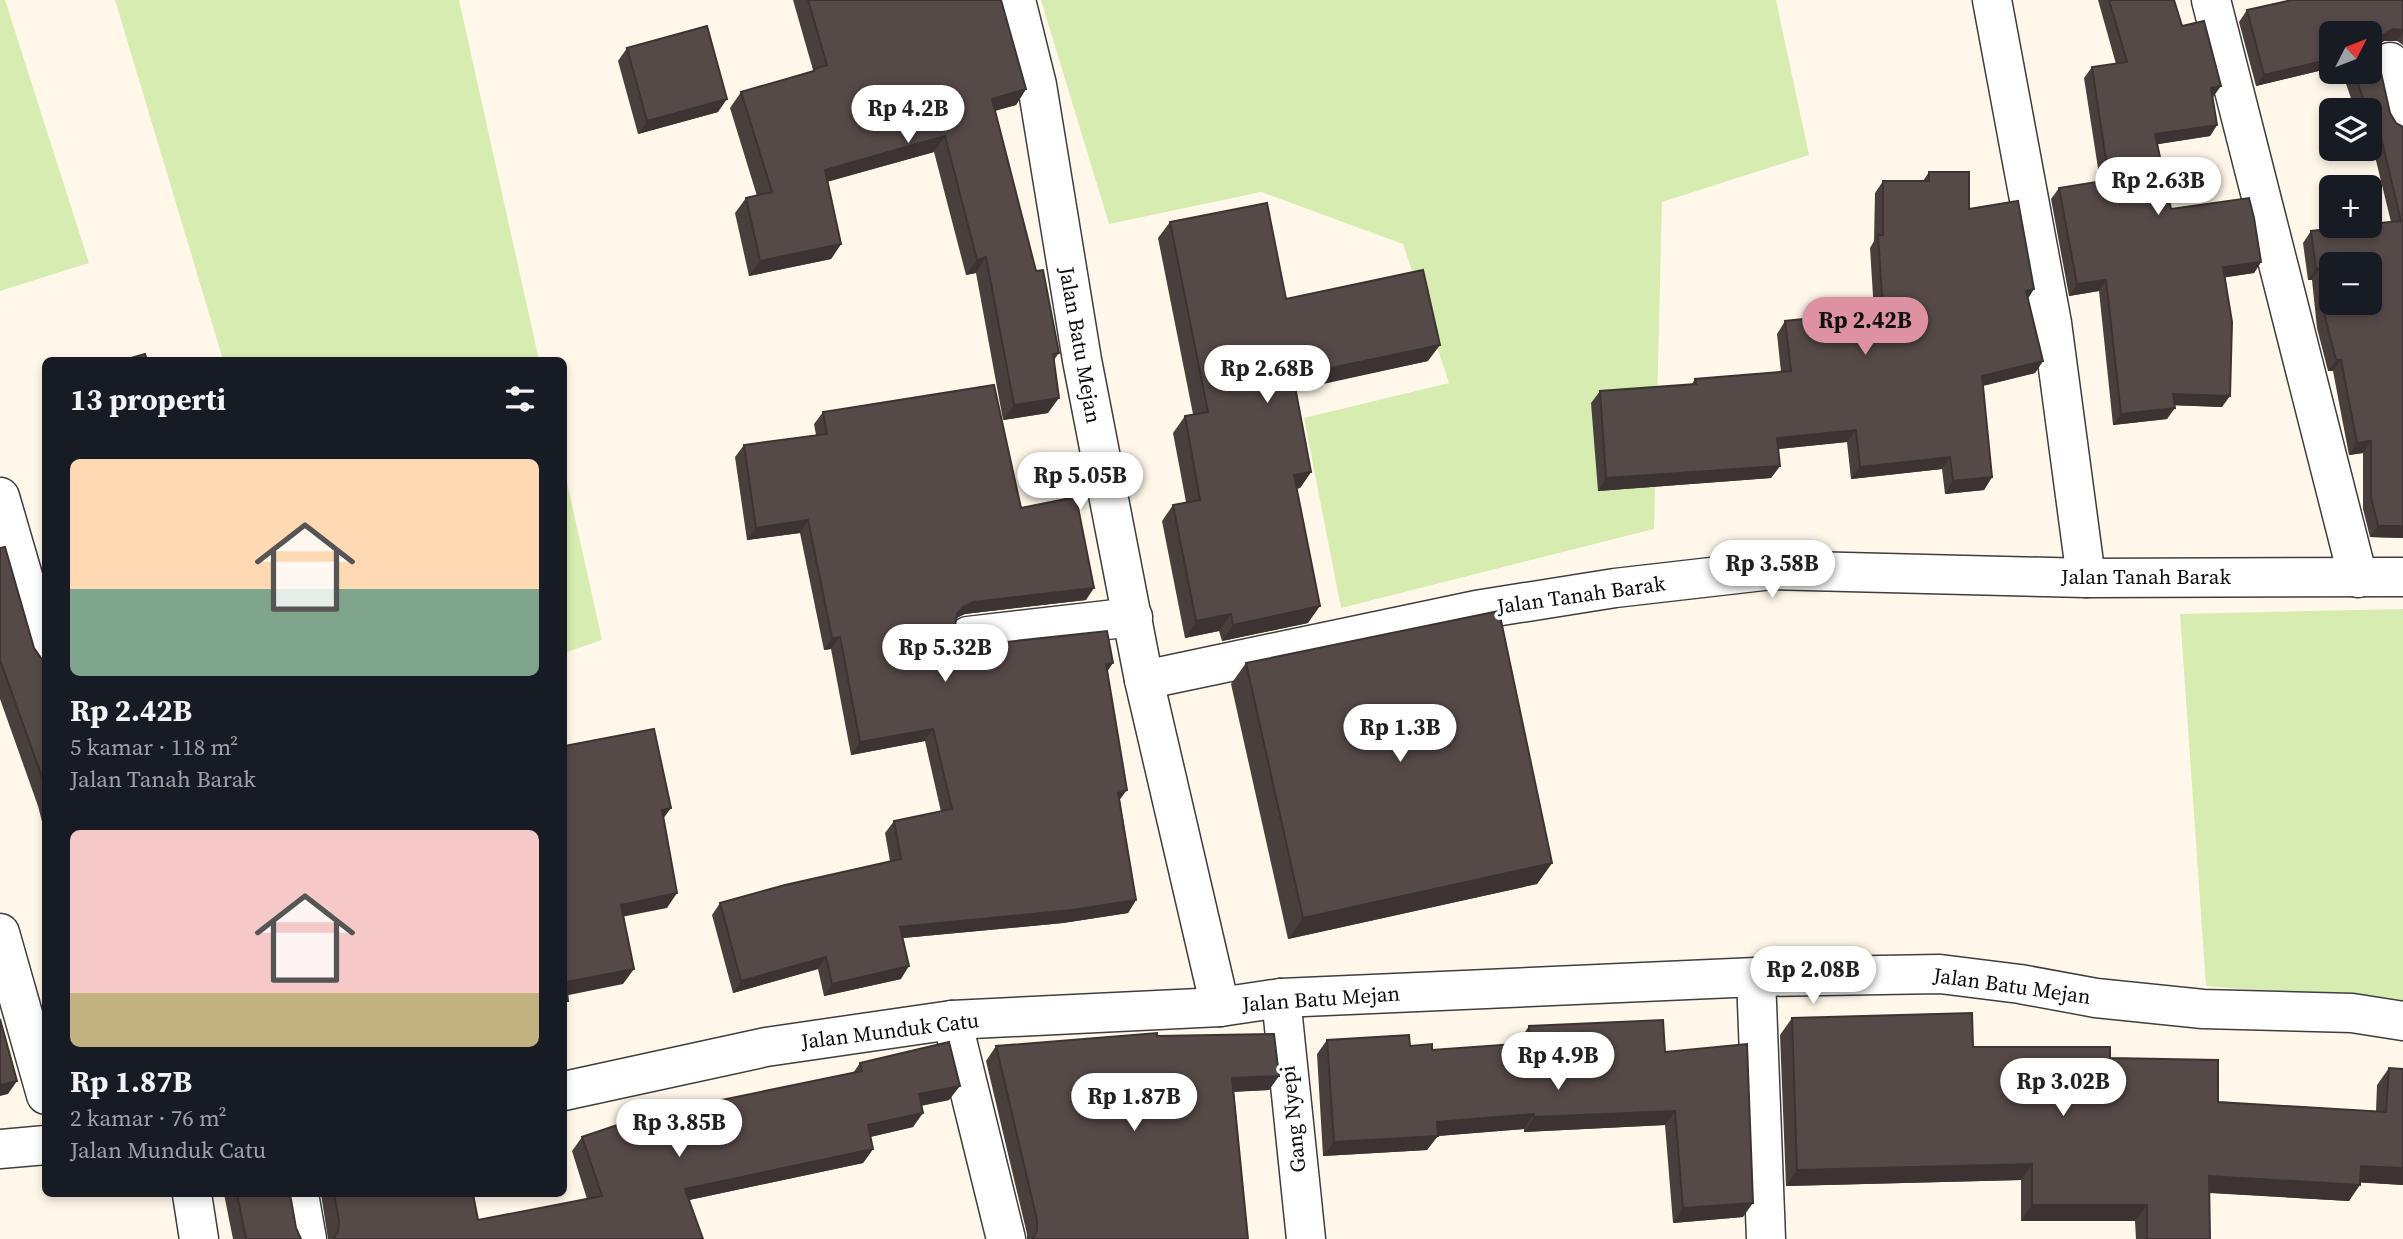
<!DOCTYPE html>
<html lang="id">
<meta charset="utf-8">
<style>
body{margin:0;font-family:"Source Serif 4",serif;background:#20242c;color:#f1f3f6;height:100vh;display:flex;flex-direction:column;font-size:26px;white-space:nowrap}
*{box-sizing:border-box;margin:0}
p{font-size:23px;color:#9ea1a6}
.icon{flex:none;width:38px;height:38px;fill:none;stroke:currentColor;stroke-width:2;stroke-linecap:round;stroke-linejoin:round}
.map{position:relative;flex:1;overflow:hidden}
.side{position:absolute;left:42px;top:357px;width:525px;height:840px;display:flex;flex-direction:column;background:#171b24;border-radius:10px;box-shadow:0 4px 10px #0003}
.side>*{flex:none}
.needle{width:46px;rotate:48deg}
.controls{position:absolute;left:2319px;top:21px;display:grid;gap:14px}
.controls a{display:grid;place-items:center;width:63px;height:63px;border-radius:10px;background:#171b24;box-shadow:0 4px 10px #0003;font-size:35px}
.price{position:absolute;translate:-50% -60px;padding:0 16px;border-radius:24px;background:#fff;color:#222;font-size:23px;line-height:46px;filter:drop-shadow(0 2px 4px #0008)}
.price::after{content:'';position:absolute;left:50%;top:42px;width:21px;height:16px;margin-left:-10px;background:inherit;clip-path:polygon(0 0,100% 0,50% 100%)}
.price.on{background:#dd91a1;color:#111}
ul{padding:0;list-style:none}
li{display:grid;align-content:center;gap:14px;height:371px;padding:0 28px}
li span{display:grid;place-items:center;height:217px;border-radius:10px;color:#555}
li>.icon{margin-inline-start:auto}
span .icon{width:126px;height:126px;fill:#fffc;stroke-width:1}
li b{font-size:30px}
h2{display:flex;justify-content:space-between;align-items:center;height:84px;padding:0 28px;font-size:30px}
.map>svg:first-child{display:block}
</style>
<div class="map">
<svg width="2403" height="1239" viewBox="0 0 2403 1239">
<rect width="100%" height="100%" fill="#fff8ea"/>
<g fill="#d7ecb1">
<path d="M0 0H5L89 263 0 291Z"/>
<path d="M115 0H459L539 360H223Z"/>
<path d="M1041 0H1776L1809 155 1662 202 1654 529 1341 608 1304 418 1449 383 1403 244 1261 192 1109 224Z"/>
<path d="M564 469 602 640 564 653Z"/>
<path d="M2403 609V1002L2206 986 2180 614Z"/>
</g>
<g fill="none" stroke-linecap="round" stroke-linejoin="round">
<g stroke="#3e3e3e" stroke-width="41">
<g id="minor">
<path d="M1016 0 1037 85 1082 360 1144 680 1220 1007"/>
<path d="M1992 0 2052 323 2086 578"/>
<path d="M2211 0 2358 578"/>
<path d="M2390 62 2403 119"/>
<path d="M0 497 46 655"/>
<path d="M968 636 1133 617"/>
<path d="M1144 680 1476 610 1615 588 1772 570 2086 578 2403 577"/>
<path d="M0 933 46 1095"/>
<path d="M1756 977 1766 1239"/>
<path d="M1281 998 1306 1239"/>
<path d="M952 1020 1006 1239"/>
<path d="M564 1091 766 1047 952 1020 1220 1007 1281 998 1756 977 1940 974 2020 984 2096 998 2203 1009 2352 1013 2403 1021"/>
<path d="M0 1149 46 1145"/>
<path d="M192 1194 199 1239"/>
<path d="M299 1194 307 1239"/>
</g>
</g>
<use href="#minor" stroke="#fff" stroke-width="38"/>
</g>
<g fill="#49403d">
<path d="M793 0H1001L1026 89 1016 105 995 111 1036 271 1059 353 1054 360 1048 413 1003 420 976 273 966 275 934 152 827 182 841 244 831 259 749 276 735 213 746 198 757 196 730 108 741 92 811 72 813 70Z"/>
<path d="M2098 0H2174L2182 26 2213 97 2217 125 2210 136 2157 144 2171 209 2261 262 2254 273 2225 277 2222 407 2174 405 2167 419 2113 425 2099 291 2069 296 2051 199 2059 188 2100 181 2084 78 2092 67 2116 64Z"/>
<path d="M2403 0V45L2397 41H2384L2377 45V55L2390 113 2396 123 2403 127V538L2370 537 2363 509V453L2349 455 2333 371H2328L2317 328 2312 280H2308L2303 243 2311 231 2391 222 2371 140 2370 141V110H2355L2342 72H2370L2331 33V68L2256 86 2239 22 2247 10Z"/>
<path d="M627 48 718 112 638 134 618 61Z"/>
<path d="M1929 172 1969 209 2028 298 2043 361 2035 373 1983 386 1992 477 1984 490 1945 494 1942 469 1851 479 1847 442 1778 449 1780 466 1771 478 1598 491 1591 403 1600 391 1692 384 1695 379 1781 372 1777 334 1785 321 1874 312 1870 248 1874 241 1875 193 1883 181H1923Z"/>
<path d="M1170 222 1286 299 1428 361 1296 389 1311 472 1300 488 1296 489 1308 623 1222 641 1219 631 1185 638 1162 521 1173 505 1186 502 1173 433 1185 416 1193 414 1158 238Z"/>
<path d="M823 412 1021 508 1086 600 965 614 956 618 955 626 959 637 969 644 1107 671 1120 800 1136 900 1128 913 1063 923 903 938 901 979 824 996 818 969 733 993 712 915 720 903 890 861 885 833 894 821 941 812 925 741 851 755 831 649 824 650 800 533 747 540 735 457 744 445 816 435 814 424Z"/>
<path d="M0 548 34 648 41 658 46 661V837L38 806 0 699Z"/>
<path d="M1246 663 1552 863 1537 884 1288 939 1231 684Z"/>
<path d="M1792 1018 1973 1047 2110 1058 2218 1102 2376 1111 2377 1085 2389 1068 2403 1069V1185L2360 1182 2349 1201 2209 1193 2210 1239H2136L2135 1221H2021V1180L1786 1186 1780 1035Z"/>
<path d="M1529 1026 1665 1052 1743 1217 1673 1223 1665 1125 1524 1132V1129L1438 1136 1427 1150 1323 1156 1317 1054 1327 1040 1410 1046 1432 1050 1519 1044V1041Z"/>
<path d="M1157 1036 1279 1076 1269 1090 1234 1092 1248 1239H1027V1234L986 1061 996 1046Z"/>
<path d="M860 1063 949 1100 921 1106 913 1127 870 1137 873 1149 863 1163 689 1200 703 1239H328L321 1194H473L478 1220 587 1199 572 1151 582 1137 853 1073Z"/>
<path d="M224 1194H290L296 1228 301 1239H233Z"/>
</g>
<g fill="#3c3432">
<path d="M2393 29 2403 30V33L2397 41H2384L2375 46 2383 35Z"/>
<path d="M2331 59V68L2256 86 2264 75Z"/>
<path d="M2221 86 2213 97 2211 88Z"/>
<path d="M1026 89 1016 105 981 114 992 99Z"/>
<path d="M727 99 718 112 638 134 647 121Z"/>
<path d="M2217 125 2210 136 2147 146 2155 134Z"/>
<path d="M2379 129 2371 140 2370 141V137L2374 131Z"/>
<path d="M945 136 934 152 814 185 825 170Z"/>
<path d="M841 244 831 259 749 276 760 261Z"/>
<path d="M986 257 976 273 966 275 977 260Z"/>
<path d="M2261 262 2254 273 2215 279 2223 267Z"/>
<path d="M2320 268 2312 280H2308L2316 269Z"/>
<path d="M2106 280 2099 291 2069 296 2077 284Z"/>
<path d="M2034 289 2026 302V291Z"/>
<path d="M1440 345 1428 361 1282 393 1293 376Z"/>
<path d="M2336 360H2341L2333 371H2328Z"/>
<path d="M2043 361 2035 373 1973 388 1982 376Z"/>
<path d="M2173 394 2230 396 2222 407 2165 405Z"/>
<path d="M1059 398 1048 413 1003 420 1014 405Z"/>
<path d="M2175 408 2167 419 2113 425 2121 414Z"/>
<path d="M1856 430 1847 442 1769 450 1777 438Z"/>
<path d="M2371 441 2363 453 2349 455 2357 443Z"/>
<path d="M1950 457 1942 469 1851 479 1860 467Z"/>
<path d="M1780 466 1771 478 1598 491 1606 478Z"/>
<path d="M1311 472 1300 488 1282 491 1294 475Z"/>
<path d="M1992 477 1984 490 1945 494 1953 481Z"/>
<path d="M808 520 800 533 747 540 756 528Z"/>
<path d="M2378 526H2403V538L2370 537Z"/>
<path d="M1094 588 1086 600 965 614 954 619 948 627 963 607 973 602Z"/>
<path d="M1320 606 1308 623 1222 641 1233 625Z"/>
<path d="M1231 614 1219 631 1185 638 1196 621Z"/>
<path d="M840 637 831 649 824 650 832 638Z"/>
<path d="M1113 663 1105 675 1106 664Z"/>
<path d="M933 729 925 741 851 755 860 742Z"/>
<path d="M1127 790 1118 802V793Z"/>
<path d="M671 808 660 823 662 810Z"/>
<path d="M1552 863 1537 884 1288 939 1303 918Z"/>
<path d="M677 893 667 908 611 919 621 905Z"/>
<path d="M1136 900 1128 913 1063 923 892 939 900 927Z"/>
<path d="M826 957 818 969 733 993 741 981Z"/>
<path d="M909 966 901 979 824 996 832 984Z"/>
<path d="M634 969 623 984 564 996 566 982Z"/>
<path d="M1279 1076 1269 1090 1222 1092 1232 1078Z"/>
<path d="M17 1081 8 1094 0 1096V1085Z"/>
<path d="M960 1086 949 1100 908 1108 919 1094Z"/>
<path d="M1675 1111 1665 1125 1524 1132 1534 1117Z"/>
<path d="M923 1113 913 1127 857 1140 868 1125Z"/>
<path d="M1534 1114 1524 1129 1437 1136 1427 1150 1323 1156 1334 1142 1437 1122Z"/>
<path d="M873 1149 863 1163 675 1203 685 1189Z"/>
<path d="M2032 1164 2021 1180 1786 1186 1797 1170Z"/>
<path d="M2361 1166 2403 1168V1185L2350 1182Z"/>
<path d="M2209 1176 2360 1185 2349 1201 2198 1192Z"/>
<path d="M1753 1203 1743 1217 1673 1223 1683 1208Z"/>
<path d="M2032 1205H2147L2135 1221H2021Z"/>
</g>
<g fill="#554a47" stroke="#3c3432" stroke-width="2" fill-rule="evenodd">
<path d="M808 0H1001L1026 89 992 99 1036 271 1043 270 1059 353 1053 354 1059 398 1014 405 986 257 977 260 945 136 825 170 841 244 760 261 746 198 772 192 741 92 814 71V69L827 65Z"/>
<path d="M2109 0H2174L2182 26 2204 21 2221 86 2211 88 2217 125 2155 134 2171 209 2249 198 2254 218 2261 262 2223 267 2232 322 2230 396 2173 394 2175 408 2121 414 2106 280 2077 284 2059 188 2109 180 2092 67 2127 62Z"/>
<path d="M2292 0H2403V30L2393 29 2383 35 2377 45V55L2390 113 2396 123 2403 127V526H2378L2371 497V441L2357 443 2341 360H2336L2325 317 2320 268 2316 269 2311 231 2358 226H2370V224L2401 221 2379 129 2374 131 2370 117V110H2367L2354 72H2370V33H2331V59L2264 75 2247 10ZM2331 264H2370V303H2331Z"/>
<path d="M707 26 727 99 647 121 627 48Z"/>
<path d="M1929 172H1969V209L2018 201 2034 289 2026 291 2043 361 1982 376 1992 477 1953 481 1950 457 1860 467 1856 430 1777 438 1780 466 1606 478 1600 391 1696 384 1695 379 1791 371 1785 321 1883 311 1878 235H1883V181H1929Z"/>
<path d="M1267 203 1286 299 1423 270 1440 345 1293 376 1311 472 1294 475 1320 606 1233 625 1231 614 1196 621 1173 505 1200 500 1185 416 1208 412 1170 222Z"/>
<path d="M145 354 147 360H124Z"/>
<path d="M994 385 1021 508 1076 497 1094 588 973 602 963 607 957 614 955 626 959 637 969 644 978 645 1107 631 1113 663 1106 664 1127 790 1118 793 1136 900 1072 910 900 927 909 966 832 984 826 957 741 981 720 903 785 885 901 859 894 821 952 809 933 729 860 742 840 637 832 638 808 520 756 528 744 445 827 434 823 412Z"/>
<path d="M5 547 34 648 41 658 46 661V788L0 660V548Z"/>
<path d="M1499 611 1552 863 1303 918 1246 663Z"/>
<path d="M654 729 671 808 662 810 677 893 621 905 634 969 566 982 568 1001H564V746Z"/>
<path d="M1972 1013 1973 1047H2110V1058L2218 1060V1102L2386 1112 2389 1068 2403 1069V1168L2361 1166 2360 1185 2209 1176 2210 1239H2147V1205H2032V1164L1797 1170 1792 1018Z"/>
<path d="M0 1019 17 1081 0 1085Z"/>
<path d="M1663 1020 1665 1052 1747 1044 1753 1203 1683 1208 1675 1111 1534 1117V1114L1437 1122 1438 1136 1334 1142 1327 1040 1409 1035 1410 1046 1432 1044V1050L1530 1043 1529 1026Z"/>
<path d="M1157 1033V1036L1274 1034 1279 1076 1232 1078 1248 1239H1032L1037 1231V1220L996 1046Z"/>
<path d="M949 1042 960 1086 919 1094 923 1113 868 1125 873 1149 685 1189 703 1239H333L338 1232 339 1221 334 1194H473L478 1220 602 1196 582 1137 644 1116 862 1071 860 1063Z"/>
<path d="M237 1194H290L296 1228 301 1239H246Z"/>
</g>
<g text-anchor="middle" stroke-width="7" stroke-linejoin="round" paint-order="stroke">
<g font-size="21" fill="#0b0b0b" stroke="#fff">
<text transform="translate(1080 345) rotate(80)" y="7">Jalan Batu Mejan</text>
<text x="2146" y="584">Jalan Tanah Barak</text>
<text transform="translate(1581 595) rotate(-8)" y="7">Jalan Tanah Barak</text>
<text transform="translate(2012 986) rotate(8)" y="7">Jalan Batu Mejan</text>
<text transform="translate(1321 999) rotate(-4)" y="7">Jalan Batu Mejan</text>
<text transform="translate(890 1031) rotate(-7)" y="7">Jalan Munduk Catu</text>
<text transform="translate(1293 1119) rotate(-96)" y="7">Gang Nyepi</text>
</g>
</g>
</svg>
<div class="controls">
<a><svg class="needle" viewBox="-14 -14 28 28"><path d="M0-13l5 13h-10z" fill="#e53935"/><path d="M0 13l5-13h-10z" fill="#9ea1a6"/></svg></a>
<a><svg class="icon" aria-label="layers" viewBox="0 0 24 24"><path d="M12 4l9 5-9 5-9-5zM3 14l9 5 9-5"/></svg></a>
<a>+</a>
<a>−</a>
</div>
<b class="price" style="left:908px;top:145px">Rp 4.2B</b>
<b class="price" style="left:2158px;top:217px">Rp 2.63B</b>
<b class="price on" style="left:1865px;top:357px">Rp 2.42B</b>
<b class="price" style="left:1267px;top:405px">Rp 2.68B</b>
<b class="price" style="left:1080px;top:512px">Rp 5.05B</b>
<b class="price" style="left:1772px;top:600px">Rp 3.58B</b>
<b class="price" style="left:945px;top:684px">Rp 5.32B</b>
<b class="price" style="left:1400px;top:764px">Rp 1.3B</b>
<b class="price" style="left:1813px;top:1006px">Rp 2.08B</b>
<b class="price" style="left:1558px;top:1092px">Rp 4.9B</b>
<b class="price" style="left:2063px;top:1118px">Rp 3.02B</b>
<b class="price" style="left:1134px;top:1133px">Rp 1.87B</b>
<b class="price" style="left:679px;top:1159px">Rp 3.85B</b>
<section class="side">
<h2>13 properti<svg class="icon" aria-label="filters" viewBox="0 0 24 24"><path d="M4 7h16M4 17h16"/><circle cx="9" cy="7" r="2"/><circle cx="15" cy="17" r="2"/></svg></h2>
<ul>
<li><span style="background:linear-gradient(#ffd9b3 60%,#7fa58c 0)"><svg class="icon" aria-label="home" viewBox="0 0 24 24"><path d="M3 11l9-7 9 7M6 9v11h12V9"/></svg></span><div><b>Rp 2.42B</b><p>5 kamar · 118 m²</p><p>Jalan Tanah Barak</p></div></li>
<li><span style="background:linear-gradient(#f6c9c9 75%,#c2b280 0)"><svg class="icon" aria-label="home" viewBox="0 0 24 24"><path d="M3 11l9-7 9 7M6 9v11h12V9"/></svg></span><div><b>Rp 1.87B</b><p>2 kamar · 76 m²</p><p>Jalan Munduk Catu</p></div></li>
</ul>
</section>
</div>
